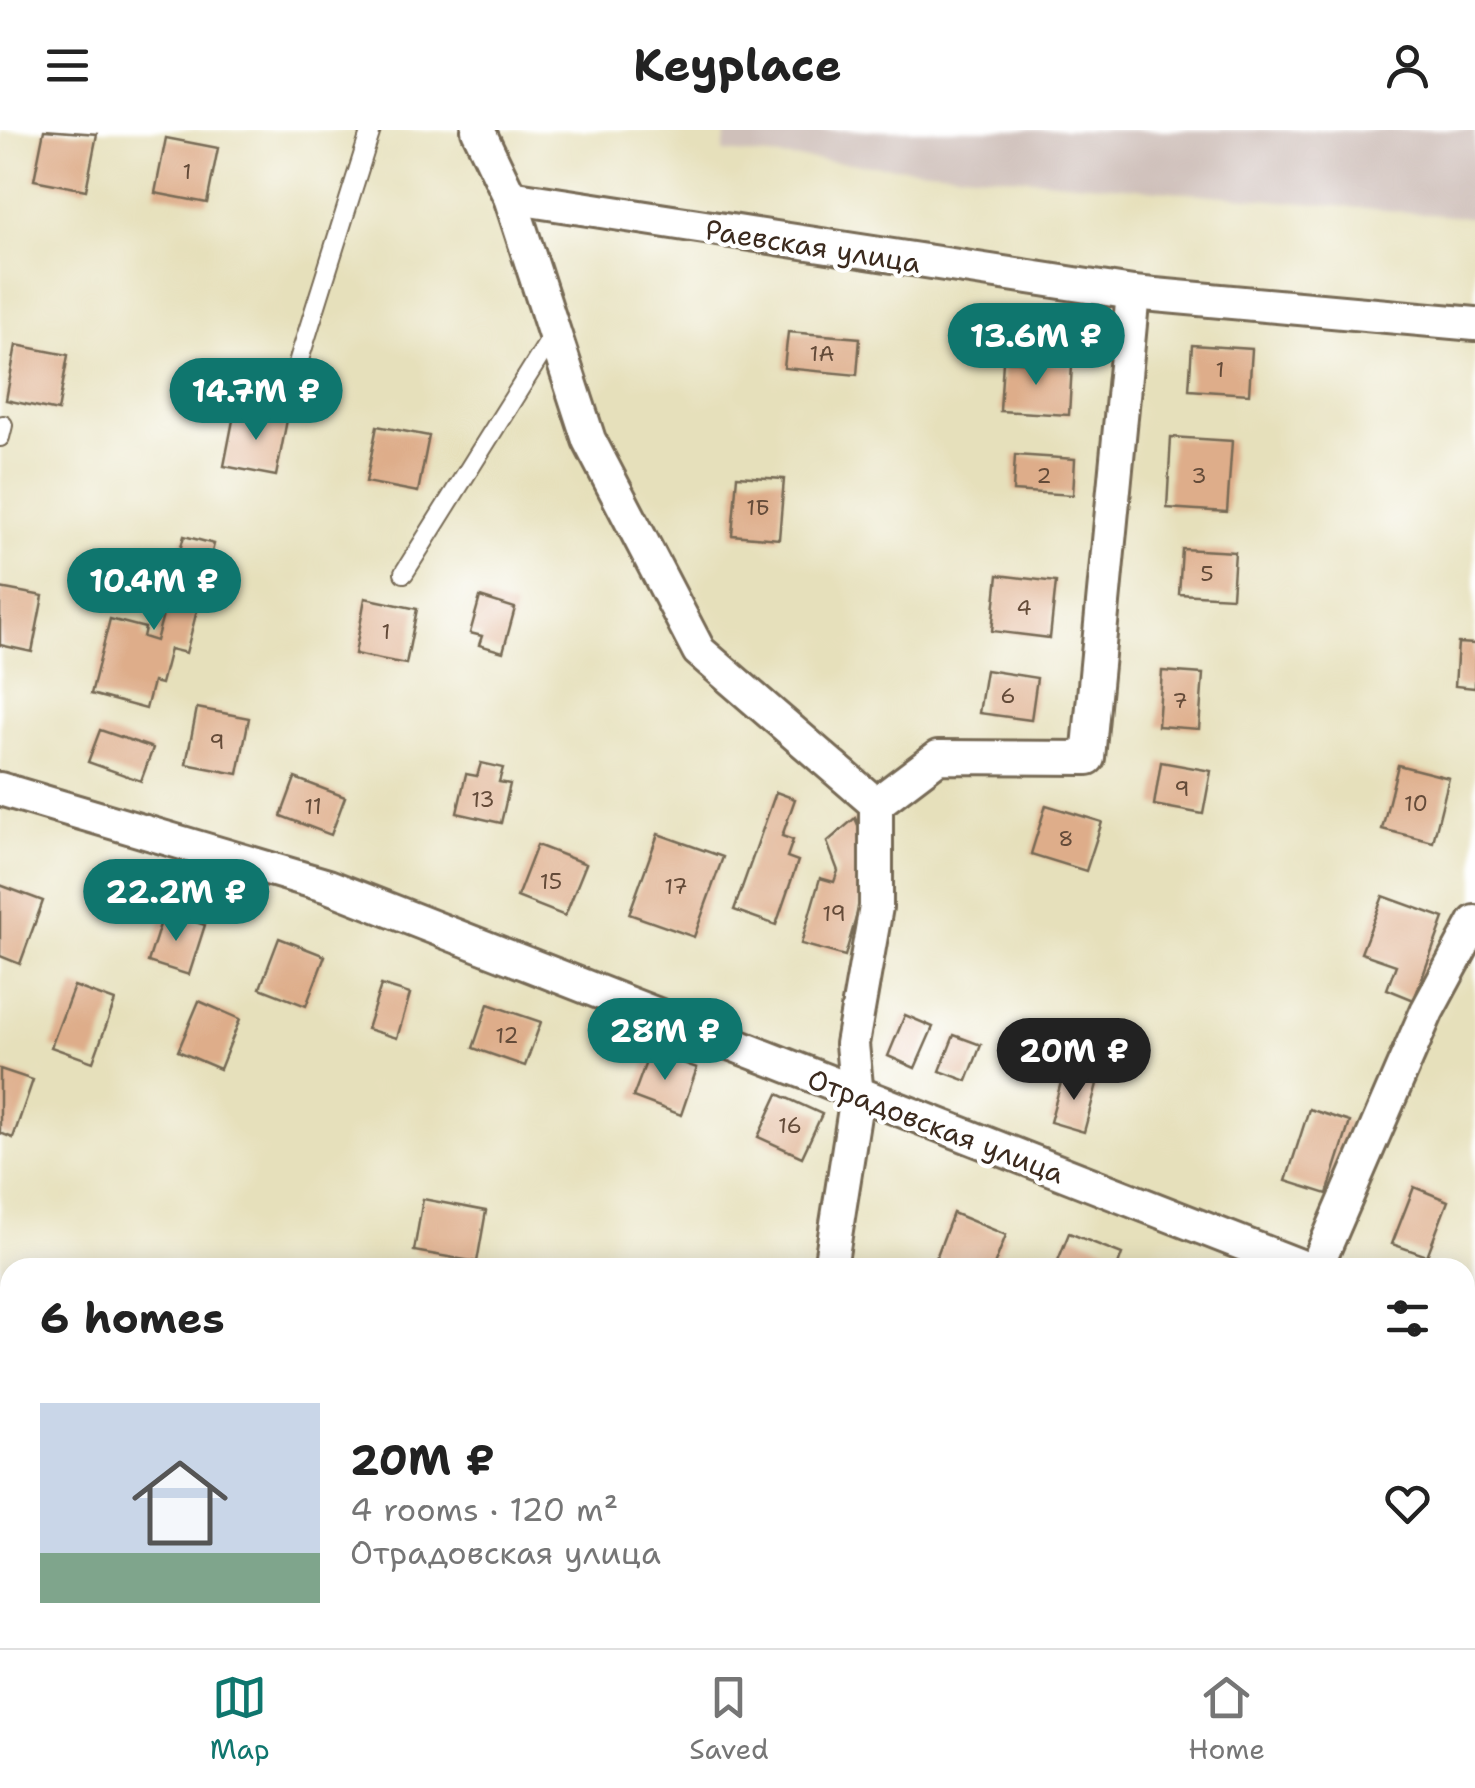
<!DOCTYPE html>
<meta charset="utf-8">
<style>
body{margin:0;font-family:"Shantell Sans",sans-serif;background:#f6f6f6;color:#222;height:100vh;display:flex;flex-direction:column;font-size:38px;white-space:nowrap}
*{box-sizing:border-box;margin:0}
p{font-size:32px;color:#767676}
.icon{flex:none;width:55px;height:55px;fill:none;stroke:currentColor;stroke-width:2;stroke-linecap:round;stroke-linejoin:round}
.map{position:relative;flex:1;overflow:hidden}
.drawer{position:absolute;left:0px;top:1128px;width:1475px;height:392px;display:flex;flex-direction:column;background:#fff;border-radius:30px 30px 0 0;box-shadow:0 5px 25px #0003}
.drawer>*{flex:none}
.price{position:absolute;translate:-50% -85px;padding:0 22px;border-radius:35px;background:#0f766e;color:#fff;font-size:32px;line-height:65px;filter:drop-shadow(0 2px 5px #0008)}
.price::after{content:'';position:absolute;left:50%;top:60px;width:30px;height:22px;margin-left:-15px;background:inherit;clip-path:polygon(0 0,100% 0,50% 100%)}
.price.selected{background:#222;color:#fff}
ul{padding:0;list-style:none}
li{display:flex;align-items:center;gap:30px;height:250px;padding:0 40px}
li span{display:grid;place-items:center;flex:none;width:280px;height:200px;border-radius:0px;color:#555}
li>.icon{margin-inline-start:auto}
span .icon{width:120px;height:120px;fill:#fffc;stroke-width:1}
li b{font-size:42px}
h2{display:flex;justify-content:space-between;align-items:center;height:120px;padding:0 40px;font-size:42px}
header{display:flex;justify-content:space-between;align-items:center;height:130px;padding:0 40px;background:#fff;font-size:45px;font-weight:700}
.menu{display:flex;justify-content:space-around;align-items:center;height:140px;border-top:2px solid #e0e0e0;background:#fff;font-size:28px;color:#767676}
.menu a{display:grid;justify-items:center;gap:5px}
.menu .selected{color:#0f766e}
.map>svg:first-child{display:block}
</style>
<header><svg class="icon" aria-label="menu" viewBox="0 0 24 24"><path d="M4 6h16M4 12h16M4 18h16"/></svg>Keyplace<svg class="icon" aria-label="person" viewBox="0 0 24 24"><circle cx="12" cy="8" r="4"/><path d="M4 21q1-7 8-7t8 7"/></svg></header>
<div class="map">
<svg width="1475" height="1518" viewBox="0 0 1475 1518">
<rect width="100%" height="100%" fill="#fff"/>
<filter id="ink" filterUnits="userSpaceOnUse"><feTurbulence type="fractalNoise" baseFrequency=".01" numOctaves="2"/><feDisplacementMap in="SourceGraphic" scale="20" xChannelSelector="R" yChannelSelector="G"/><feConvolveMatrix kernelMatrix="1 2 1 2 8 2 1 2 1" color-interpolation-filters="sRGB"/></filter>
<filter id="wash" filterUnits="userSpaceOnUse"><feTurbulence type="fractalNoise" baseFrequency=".0048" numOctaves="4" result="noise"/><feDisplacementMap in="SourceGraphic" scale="40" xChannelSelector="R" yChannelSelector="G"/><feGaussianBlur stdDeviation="2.25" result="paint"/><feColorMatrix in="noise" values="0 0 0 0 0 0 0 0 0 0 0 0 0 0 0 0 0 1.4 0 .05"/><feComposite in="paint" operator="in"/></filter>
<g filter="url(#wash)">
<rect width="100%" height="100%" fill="#e6e0bb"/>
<path fill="#cfc0ba" d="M726 0H1475V88L723 22Z"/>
<path fill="#c0cc6d" stroke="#7e7b46" stroke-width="2.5" d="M1465 1406 1475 1412V1518H1195L1187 1510H1465Z"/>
<g id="blocks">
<g fill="#dead8a">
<path d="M44 0 97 4 86 60 34 50Z"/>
<path d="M166 8 218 18 207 73 155 63Z"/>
<path d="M788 202 860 208 857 245 784 238Z"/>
<path d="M16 215 68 225 58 281 6 270Z"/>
<path d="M1192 215 1252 219 1249 264 1189 260Z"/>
<path d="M1003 231 1072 235 1069 285 1000 281Z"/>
<path d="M235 280 287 290 276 346 224 336Z"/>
<path d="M377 296 429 306 418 362 366 352Z"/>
<path d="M1171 307 1232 311 1227 382 1167 378Z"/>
<path d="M1015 325 1075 329 1073 365 1013 361Z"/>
<path d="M737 346 784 349 779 409 732 405Z"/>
<path d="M184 406 214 414 186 523 170 519 161 554 153 552 146 579 91 564 110 489 145 498 143 507 156 511 165 477 157 475 167 440 174 442Z"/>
<path d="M1182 419 1235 422 1232 467 1179 464Z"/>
<path d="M998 445 1056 452 1050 508 992 501Z"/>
<path d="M0 458 43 466 32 522 0 515Z"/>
<path d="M480 467 515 478 503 522 479 515 482 506 470 503Z"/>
<path d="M365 468 417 479 406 534 355 524Z"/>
<path d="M1458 513 1475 514V558L1455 556Z"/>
<path d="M986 540 1037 548 1031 590 979 583Z"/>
<path d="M1162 541 1203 544 1199 599 1158 596Z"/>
<path d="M197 578 249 588 238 644 186 634Z"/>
<path d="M100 600 153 618 141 651 88 632Z"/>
<path d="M1161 632 1211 641 1203 684 1154 675Z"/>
<path d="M481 633 503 638 499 652 510 654 501 693 457 683 466 644 477 646Z"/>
<path d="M1398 635 1449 648 1433 712 1382 699Z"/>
<path d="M295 648 345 667 331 705 281 686Z"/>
<path d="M776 662 795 669 782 706 793 710 787 727 798 731 776 795 734 780Z"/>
<path d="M1046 675 1102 692 1086 741 1031 724Z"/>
<path d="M855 688 869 721 867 749 845 826 801 814 820 748 834 752 838 741 827 712Z"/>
<path d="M658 704 723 727 694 807 629 784Z"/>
<path d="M537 715 586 734 565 786 517 767Z"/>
<path d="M0 755 43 771 20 834 0 826Z"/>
<path d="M1383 766 1444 788 1414 870 1387 859 1396 835 1361 823Z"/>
<path d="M164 782 205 795 189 845 148 832Z"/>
<path d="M279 808 325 826 306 876 260 858Z"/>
<path d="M381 855 410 864 397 908 367 899Z"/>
<path d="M74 856 115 871 93 932 51 917Z"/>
<path d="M199 871 240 889 220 939 178 921Z"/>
<path d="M488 874 541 892 525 936 473 918Z"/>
<path d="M905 885 933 897 915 938 888 926Z"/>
<path d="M954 905 981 915 967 951 940 941Z"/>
<path d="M650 921 697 938 681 985 633 967Z"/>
<path d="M0 939 33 950 13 1008 0 1003Z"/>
<path d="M1063 945 1097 954 1084 1002 1050 992Z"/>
<path d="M778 964 822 984 802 1027 758 1007Z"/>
<path d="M1309 979 1350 992 1327 1064 1286 1051Z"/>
<path d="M1414 1057 1448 1071 1427 1126 1392 1114Z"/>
<path d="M423 1069 486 1081 477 1132 414 1121Z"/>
<path d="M953 1083 1006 1105 993 1138H961L936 1128Z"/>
<path d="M1069 1103 1122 1124 1117 1138H1055Z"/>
<path d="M102 1510H162L155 1518H111Z"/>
<path d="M859 1510H935L942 1518H850Z"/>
</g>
</g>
</g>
<g filter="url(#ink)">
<use href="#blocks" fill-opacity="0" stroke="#776a55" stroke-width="2.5"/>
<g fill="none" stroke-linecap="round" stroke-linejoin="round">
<g stroke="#776a55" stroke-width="22">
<g id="lane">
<path d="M298 233 371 0"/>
<path d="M0 307 3 295"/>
<path d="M404 443 553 205"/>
</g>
</g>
<g stroke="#776a55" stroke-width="38">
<g id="street">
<path d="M478 0 510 67 589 310 699 521 876 674V777L852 914 857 966 830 1138"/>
<path d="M510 67 1133 163 1475 194"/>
<path d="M0 659 328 756 1305 1138"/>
<path d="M876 674 938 627 1088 628 1133 163"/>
<path d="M1316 1138 1427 881 1475 792"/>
<path d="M1465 1198 1475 1201"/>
<path d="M41 1517 42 1518"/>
<path d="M539 1518 547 1510"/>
</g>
</g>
<use href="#lane" stroke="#fff" stroke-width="18"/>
<use href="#street" stroke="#fff" stroke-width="32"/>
</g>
</g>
<g text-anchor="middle" stroke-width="9" stroke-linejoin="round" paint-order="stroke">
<g font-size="22" fill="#644b39">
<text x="187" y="49">1</text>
<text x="822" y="231">1А</text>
<text x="1220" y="247">1</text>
<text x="1044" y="353">2</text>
<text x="1199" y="353">3</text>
<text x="758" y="385">1Б</text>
<text x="1207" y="451">5</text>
<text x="1024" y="485">4</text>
<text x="386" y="509">1</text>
<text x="1008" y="573">6</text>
<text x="1180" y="578">7</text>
<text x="217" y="619">9</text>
<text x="1182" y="666">9</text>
<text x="483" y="677">13</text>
<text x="1416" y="681">10</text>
<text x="313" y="684">11</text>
<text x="1066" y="716">8</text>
<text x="551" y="759">15</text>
<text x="676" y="764">17</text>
<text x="834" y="791">19</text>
<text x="507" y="913">12</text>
<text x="790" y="1003">16</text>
</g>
<g font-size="28" fill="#3b2a1e" stroke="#fff">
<text transform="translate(813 116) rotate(9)" y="10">Раевская улица</text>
<text transform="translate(936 996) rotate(21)" y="10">Отрадовская улица</text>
</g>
</g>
</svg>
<b class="price" style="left:1036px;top:258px">13.6M ₽</b>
<b class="price" style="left:256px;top:313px">14.7M ₽</b>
<b class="price" style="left:154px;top:503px">10.4M ₽</b>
<b class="price" style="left:176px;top:814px">22.2M ₽</b>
<b class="price" style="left:665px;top:953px">28M ₽</b>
<b class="price selected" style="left:1074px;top:973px">20M ₽</b>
<section class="drawer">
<h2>6 homes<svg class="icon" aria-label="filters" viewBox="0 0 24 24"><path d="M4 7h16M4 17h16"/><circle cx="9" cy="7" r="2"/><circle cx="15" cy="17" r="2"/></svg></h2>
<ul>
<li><span style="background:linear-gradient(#c9d6e8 75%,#7fa58c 0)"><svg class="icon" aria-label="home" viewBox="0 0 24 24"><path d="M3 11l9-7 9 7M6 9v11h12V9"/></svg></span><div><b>20M ₽</b><p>4 rooms · 120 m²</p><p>Отрадовская улица</p></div><svg class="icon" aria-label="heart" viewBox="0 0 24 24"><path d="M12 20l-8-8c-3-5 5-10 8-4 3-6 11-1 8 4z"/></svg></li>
</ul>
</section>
</div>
<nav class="menu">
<a class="selected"><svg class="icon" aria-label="map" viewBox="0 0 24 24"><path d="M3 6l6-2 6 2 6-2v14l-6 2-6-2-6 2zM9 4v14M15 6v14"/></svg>Map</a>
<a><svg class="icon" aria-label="saved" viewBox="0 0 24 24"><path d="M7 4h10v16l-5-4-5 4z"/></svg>Saved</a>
<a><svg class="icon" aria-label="home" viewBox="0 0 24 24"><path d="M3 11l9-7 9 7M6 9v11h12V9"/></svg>Home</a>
</nav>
